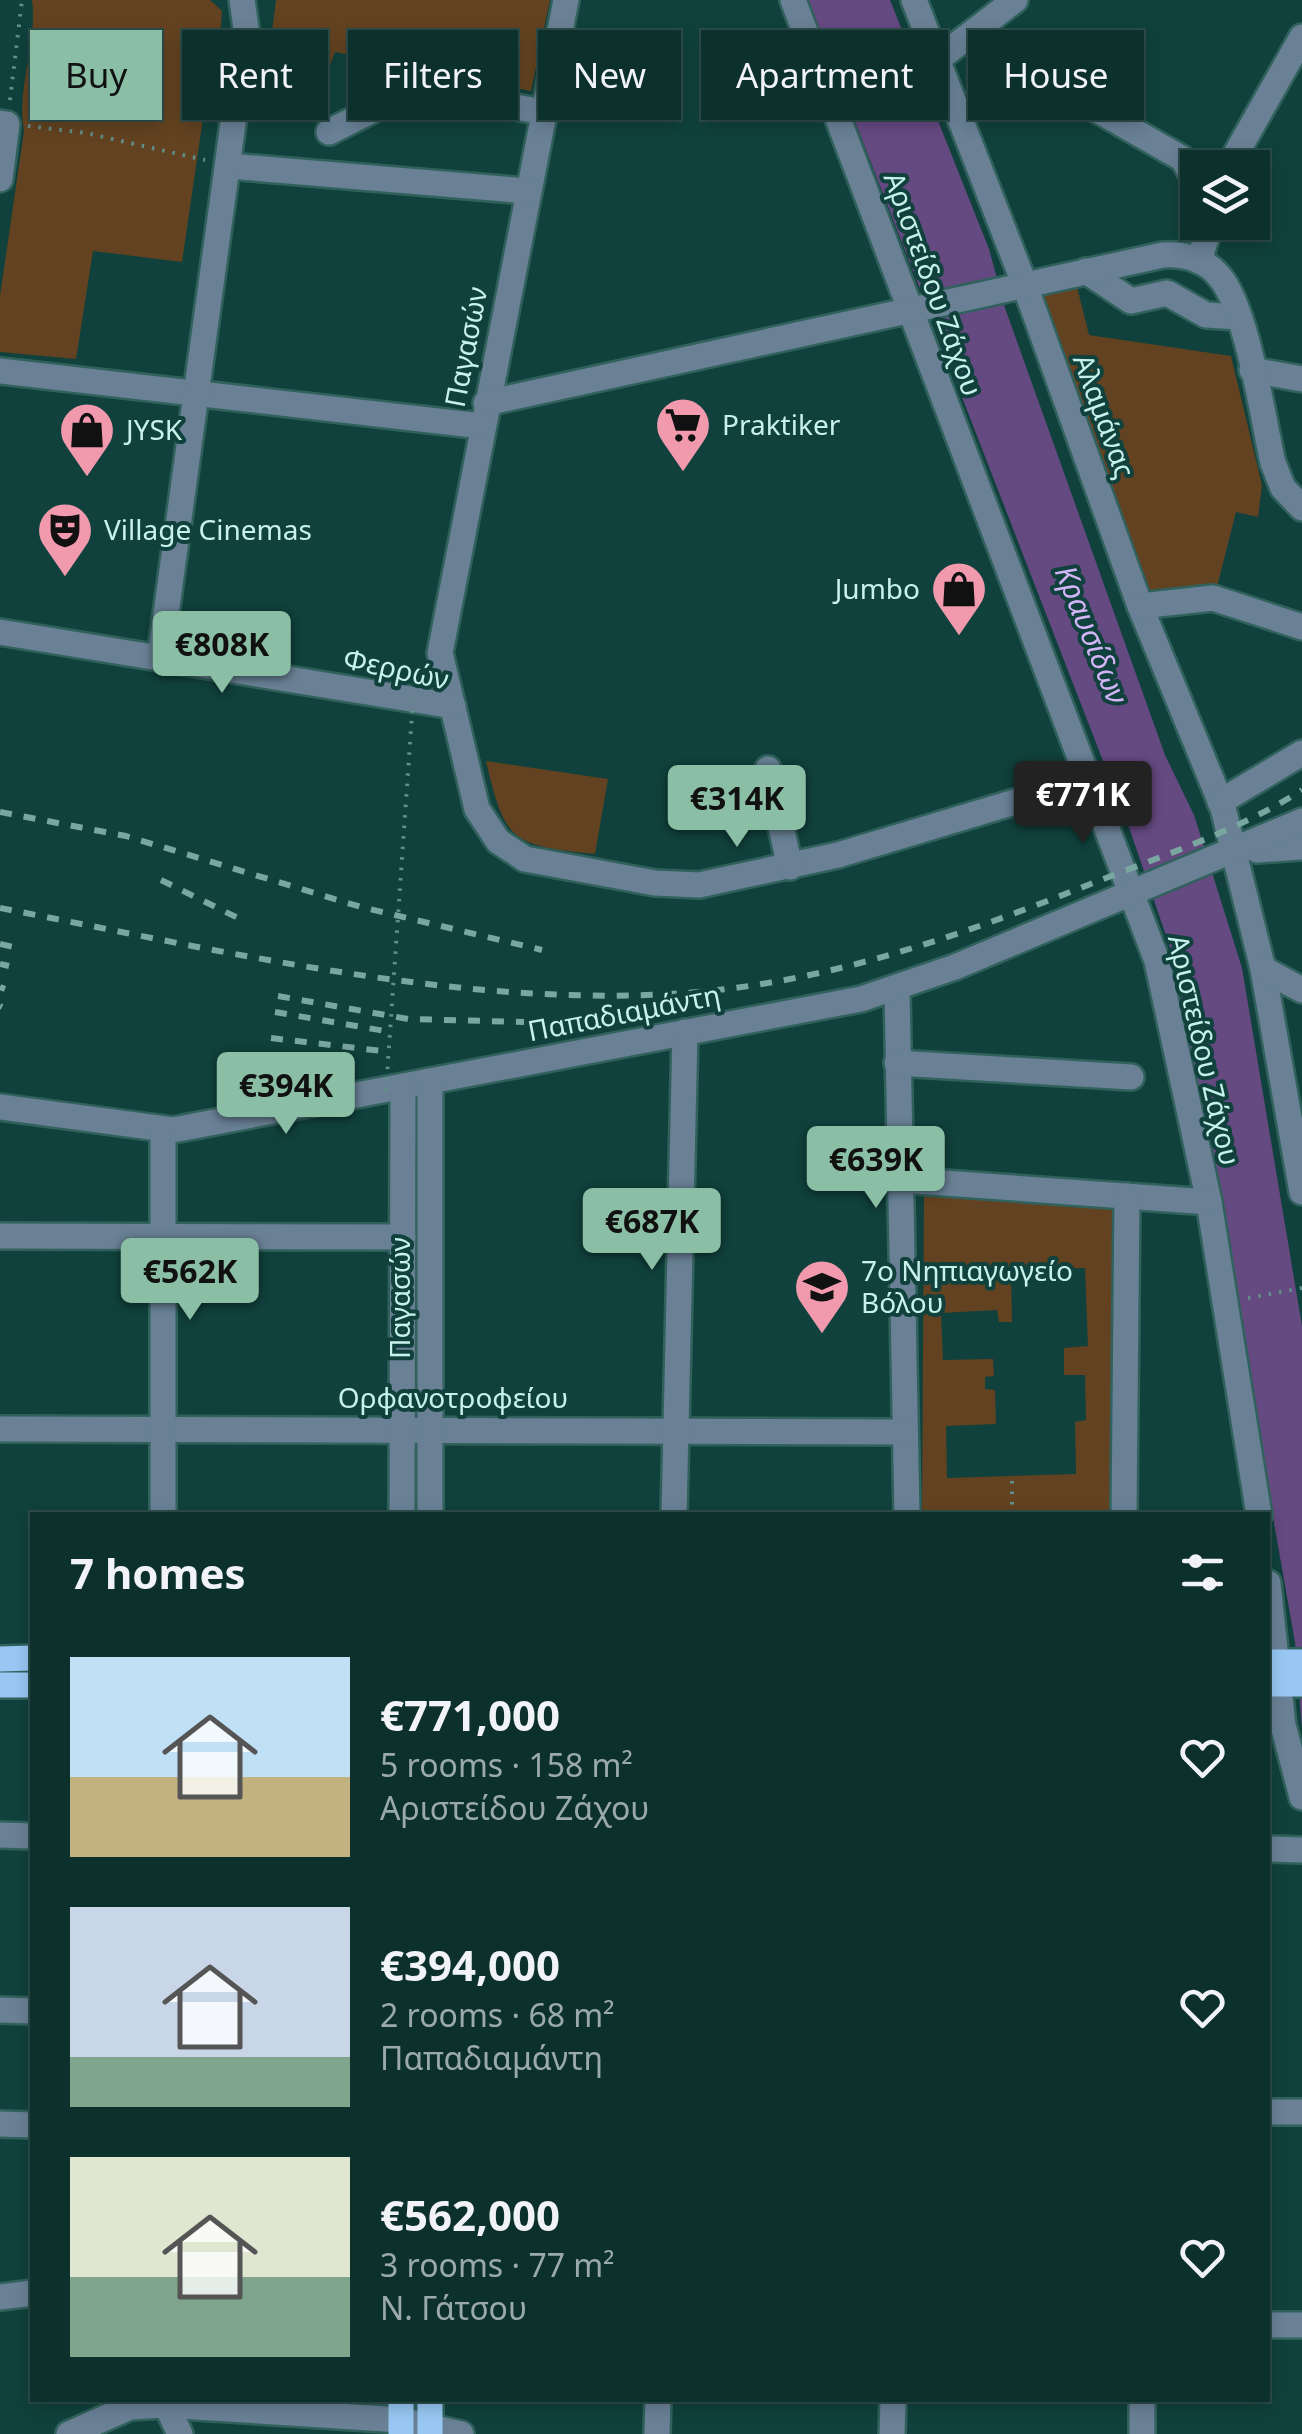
<!DOCTYPE html>
<meta charset="utf-8">
<style>
body{margin:0;font-family:"Noto Sans",sans-serif;background:#153935;color:#f1f3f6;height:100vh;display:flex;flex-direction:column;font-size:38px;white-space:nowrap}
*{box-sizing:border-box;margin:0}
p{font-size:32px;color:#9aa9aa}
.icon{flex:none;width:55px;height:55px;fill:none;stroke:currentColor;stroke-width:2;stroke-linecap:round;stroke-linejoin:round}
.map{position:relative;flex:1;overflow:hidden}
.sheet{position:absolute;left:30px;top:1512px;width:1240px;height:890px;display:flex;flex-direction:column;background:#0c312d;border-radius:0px;box-shadow:0 5px 15px #0003,0 0 0 2px #2c4c49}
.sheet>*{flex:none}
.hud{position:absolute;left:30px;top:30px;width:1242px;height:90px;display:flex;gap:20px}
.buttons{position:absolute;left:1180px;top:150px;display:grid;gap:20px}
.buttons a{display:grid;place-items:center;width:90px;height:90px;border-radius:0px;background:#0c312d;box-shadow:0 5px 15px #0003,0 0 0 2px #2c4c49;font-size:50px}
.price{position:absolute;translate:-50% -85px;padding:0 22px;border-radius:10px;background:#8abfa5;color:#111;font-size:32px;line-height:65px;filter:drop-shadow(0 2px 5px #0008)}
.price::after{content:'';position:absolute;left:50%;top:60px;width:30px;height:22px;margin-left:-15px;background:inherit;clip-path:polygon(0 0,100% 0,50% 100%)}
.price.on{background:#222;color:#fff}
ul{padding:0;list-style:none}
li{display:flex;align-items:center;gap:30px;height:250px;padding:0 40px}
li span{display:grid;place-items:center;flex:none;width:280px;height:200px;border-radius:0px;color:#555}
li>.icon{margin-inline-start:auto}
span .icon{width:120px;height:120px;fill:#fffc;stroke-width:1}
li b{font-size:42px}
h2{display:flex;justify-content:space-between;align-items:center;height:120px;padding:0 40px;font-size:42px}
.chip{padding:0 35px;border-radius:0px;background:#0c312d;box-shadow:0 5px 15px #0003,0 0 0 2px #2c4c49;font-size:35px;line-height:90px}
.chip.on{background:#8abfa5;color:#111}
.map>svg:first-child{display:block}
</style>
<div class="map">
<svg width="1302" height="2434" viewBox="0 0 1302 2434">
<rect width="100%" height="100%" fill="#10413c"/>
<g fill="#624220" fill-rule="evenodd">
<path d="M32 0H210L222 11 217 78 209 77 182 262 93 251 76 359 0 352V296L24 131C16 87 38 44 32 0Z"/>
<path d="M276 0H550L531 91 335 52 324 80 267 72Z"/>
<path d="M1076 283 1089 335 1231 356 1262 485 1258 517 1236 512 1217 587 1149 595 1038 290Z"/>
<path d="M486 761 608 779 595 854C512 845 505 843 486 761Z"/>
<path d="M924 1191 1121 1207 1115 1515H922ZM1085 1268 1088 1346 1064 1348V1375H1085L1086 1420 1075 1422 1076 1474 947 1478 946 1426 996 1424 995 1390 985 1389V1377L994 1376 993 1359 943 1360 941 1313 997 1310 999 1322H1012L1011 1270Z"/>
</g>
<path fill="#654981" d="M808 0H890L989 249 1005 308 1165 755 1194 815 1242 968 1302 1326V1728L1295 1642 1175 962 1131 833Z"/>
<g fill="none" stroke-linecap="round" stroke-linejoin="round">
<g stroke="#31615c" stroke-width="30">
<g id="minor">
<path d="M566 0 440 653 477 809 498 841 525 859 655 883 699 885 838 855 1088 780"/>
<path d="M793 0 1157 961 1209 1202 1259 1515"/>
<path d="M914 0 1024 283 1140 606 1223 808 1263 969 1302 1192"/>
<path d="M938 59 1015 0"/>
<path d="M1092 107 1183 159 1193 177 1198 206"/>
<path d="M0 123 7 124 0 179"/>
<path d="M329 132 414 89 543 112"/>
<path d="M229 166 527 191"/>
<path d="M1228 168 1302 37"/>
<path d="M1199 261 1211 222"/>
<path d="M1086 271 1131 301 1167 293 1206 315 1238 317"/>
<path d="M1252 370 1302 379"/>
<path d="M0 371 482 426"/>
<path d="M486 403 1163 255C1184 254 1205 259 1219 276 1247 307 1263 419 1273 463L1283 488 1302 508"/>
<path d="M1140 606 1213 598 1302 627"/>
<path d="M0 632 453 706"/>
<path d="M160 658 246 28 242 0"/>
<path d="M768 769 790 867"/>
<path d="M1220 802 1302 753"/>
<path d="M1257 850 1302 847"/>
<path d="M1263 969 1302 990"/>
<path d="M897 990 907 1515"/>
<path d="M897 1063 1131 1077"/>
<path d="M0 1107 173 1130 861 999 955 967 1302 821"/>
<path d="M902 1180 1209 1202"/>
<path d="M0 1236 403 1237"/>
<path d="M0 1429 905 1432"/>
<path d="M163 1515V1131"/>
<path d="M402 1515 403 1087"/>
<path d="M430 1515V1081"/>
<path d="M674 1515 685 1032"/>
<path d="M1124 1515 1127 1196"/>
<path d="M1268 1583 1283 1725 1302 1797"/>
<path d="M0 1835 32 1836"/>
<path d="M1268 1849 1302 1850"/>
<path d="M0 2010 32 2011"/>
<path d="M1268 2112H1302"/>
<path d="M0 2124 32 2125"/>
<path d="M0 2297 32 2293"/>
<path d="M1268 2325H1302"/>
<path d="M164 2400 180 2434"/>
<path d="M1142 2400V2434"/>
<path d="M69 2434 130 2407 165 2405 401 2420 461 2434"/>
<path d="M657 2434 658 2400"/>
<path d="M892 2434 893 2400"/>
</g>
</g>
<g stroke="#31615c" stroke-width="30">
<g id="major">
<path d="M0 1659 32 1658"/>
<path d="M1268 1662H1302"/>
<path d="M1268 1684H1302"/>
<path d="M0 1685H32"/>
<path d="M401 2434V2400"/>
<path d="M430 2434V2400"/>
</g>
</g>
<g stroke="#618f89" stroke-width="4" stroke-dasharray="2.5 8" stroke-linecap="butt">
<path d="M10 100 22 0"/>
<path d="M28 126 86 133 205 160"/>
<path d="M1248 1298 1302 1288"/>
<path d="M1012 1515V1476"/>
</g>
<use href="#minor" stroke="#698095" stroke-width="25"/>
<use href="#major" stroke="#97c7f2" stroke-width="25"/>
<g stroke="#7aa6a0" stroke-width="6" stroke-dasharray="12 12" stroke-linecap="butt">
<path d="M0 812 126 836 361 907 542 950"/>
<path d="M161 880 240 919"/>
<path d="M0 908C235 953 511 1021 749 986 865 969 980 928 1088 885 1159 857 1238 831 1302 790"/>
<path d="M0 944 13 947"/>
<path d="M0 964 9 966"/>
<path d="M0 987 5 989"/>
<path d="M278 996 408 1019 524 1022"/>
<path d="M0 1006 2 1007"/>
<path d="M275 1012 385 1031"/>
<path d="M271 1038 382 1051"/>
<path d="M267 1061 340 1074"/>
</g>
<path stroke="#618f89" stroke-width="4" stroke-dasharray="2.5 8" stroke-linecap="butt" d="M386 1090 413 700"/>
</g>
<defs>
<g id="supermarket-pin" transform="scale(2.875)"><path d="M0 17L-7.5 6A9.5 9.5 0 1 1 7.5 6Z" fill="#f29aad" stroke="#10413c"/><path d="M-6-5.5h2.5l.6 2H6L4.5 2H-2.5L-4.4-4H-6ZM-1.5 3.2a1.3 1.3 0 1 0 .1 0ZM3 3.2a1.3 1.3 0 1 0 .1 0Z" fill="#111"/></g>
<g id="shop-pin" transform="scale(2.875)"><path d="M0 17L-7.5 6A9.5 9.5 0 1 1 7.5 6Z" fill="#f29aad" stroke="#10413c"/><path d="M-5-2.5h2.3a2.7 3.5 0 0 1 5.4 0H5L5.5 6h-11ZM-1.5-2.5h3a1.5 2.3 0 0 0-3 0Z" fill="#111"/></g>
<g id="theatre-pin" transform="scale(2.875)"><path d="M0 17L-7.5 6A9.5 9.5 0 1 1 7.5 6Z" fill="#f29aad" stroke="#10413c"/><path d="M-5-5.5Q0-4 5-5.5V0Q5 5 0 6Q-5 5-5 0ZM-3.3-2.5H-1v1.5H-3.3ZM1-2.5H3.3v1.5H1ZM-2.8 1Q0 5.5 2.8 1Z" fill="#111"/></g>
<g id="school-pin" transform="scale(2.875)"><path d="M0 17L-7.5 6A9.5 9.5 0 1 1 7.5 6Z" fill="#f29aad" stroke="#10413c"/><path d="M0-5L7-2L0 1L-7-2ZM-4 1L0 2.5L4 1V4Q0 6-4 4Z" fill="#111"/></g>
</defs>
<g fill-rule="evenodd">
<use href="#supermarket-pin" x="683" y="425"/>
<use href="#shop-pin" x="87" y="430"/>
<use href="#theatre-pin" x="65" y="530"/>
<use href="#shop-pin" x="959" y="589"/>
<use href="#school-pin" x="822" y="1287"/>
</g>
<g text-anchor="middle" stroke-width="8" stroke-linejoin="round" paint-order="stroke">
<g font-size="28" fill="#c8f1eb" stroke="#10413c">
<text transform="translate(933 284) rotate(70)" y="10">Αριστείδου Ζάχου</text>
<text transform="translate(466 347) rotate(-79)" y="10">Παγασών</text>
<text transform="translate(1104 416) rotate(70)" y="10">Αλαμάνας</text>
<text transform="translate(396 669) rotate(12)" y="10">Φερρών</text>
<text transform="translate(624 1013) rotate(-11)" y="10">Παπαδιαμάντη</text>
<text transform="translate(1204 1050) rotate(77)" y="10">Αριστείδου Ζάχου</text>
<text transform="translate(400 1298) rotate(-90)" y="10">Παγασών</text>
<text x="453" y="1408">Ορφανοτροφείου</text>
</g>
<g font-size="28" fill="#c8f1eb" stroke="#10413c" text-anchor="start">
<text x="722" y="435">Praktiker</text>
<text x="126" y="440">JYSK</text>
<text x="104" y="540">Village Cinemas</text>
<text x="920" y="599" text-anchor="end">Jumbo</text>
<text x="861" y="1281">7ο Νηπιαγωγείο<tspan x="861" dy="32">Βόλου</tspan></text>
</g>
<g font-size="30" font-style="italic" fill="#d3b4f7" stroke="#10413c">
<text transform="translate(1091 635) rotate(68)" y="10">Κραυσίδων</text>
</g>
</g>
</svg>
<div class="buttons">
<a><svg class="icon" aria-label="layers" viewBox="0 0 24 24"><path d="M12 4l9 5-9 5-9-5zM3 14l9 5 9-5"/></svg></a>
</div>
<b class="price" style="left:222px;top:696px">€808K</b>
<b class="price on" style="left:1083px;top:846px">€771K</b>
<b class="price" style="left:737px;top:850px">€314K</b>
<b class="price" style="left:286px;top:1137px">€394K</b>
<b class="price" style="left:876px;top:1211px">€639K</b>
<b class="price" style="left:652px;top:1273px">€687K</b>
<b class="price" style="left:190px;top:1323px">€562K</b>
<div class="hud">
<a class="chip on">Buy</a>
<a class="chip">Rent</a>
<a class="chip">Filters</a>
<a class="chip">New</a>
<a class="chip">Apartment</a>
<a class="chip">House</a>
</div>
<section class="sheet">
<h2>7 homes<svg class="icon" aria-label="filters" viewBox="0 0 24 24"><path d="M4 7h16M4 17h16"/><circle cx="9" cy="7" r="2"/><circle cx="15" cy="17" r="2"/></svg></h2>
<ul>
<li><span style="background:linear-gradient(#bfe0f5 60%,#c2b280 0)"><svg class="icon" aria-label="home" viewBox="0 0 24 24"><path d="M3 11l9-7 9 7M6 9v11h12V9"/></svg></span><div><b>€771,000</b><p>5 rooms · 158 m²</p><p>Αριστείδου Ζάχου</p></div><svg class="icon" aria-label="heart" viewBox="0 0 24 24"><path d="M12 20l-8-8c-3-5 5-10 8-4 3-6 11-1 8 4z"/></svg></li>
<li><span style="background:linear-gradient(#c9d6e8 75%,#7fa58c 0)"><svg class="icon" aria-label="home" viewBox="0 0 24 24"><path d="M3 11l9-7 9 7M6 9v11h12V9"/></svg></span><div><b>€394,000</b><p>2 rooms · 68 m²</p><p>Παπαδιαμάντη</p></div><svg class="icon" aria-label="heart" viewBox="0 0 24 24"><path d="M12 20l-8-8c-3-5 5-10 8-4 3-6 11-1 8 4z"/></svg></li>
<li><span style="background:linear-gradient(#dfe7d0 60%,#7fa58c 0)"><svg class="icon" aria-label="home" viewBox="0 0 24 24"><path d="M3 11l9-7 9 7M6 9v11h12V9"/></svg></span><div><b>€562,000</b><p>3 rooms · 77 m²</p><p>Ν. Γάτσου</p></div><svg class="icon" aria-label="heart" viewBox="0 0 24 24"><path d="M12 20l-8-8c-3-5 5-10 8-4 3-6 11-1 8 4z"/></svg></li>
</ul>
</section>
</div>
